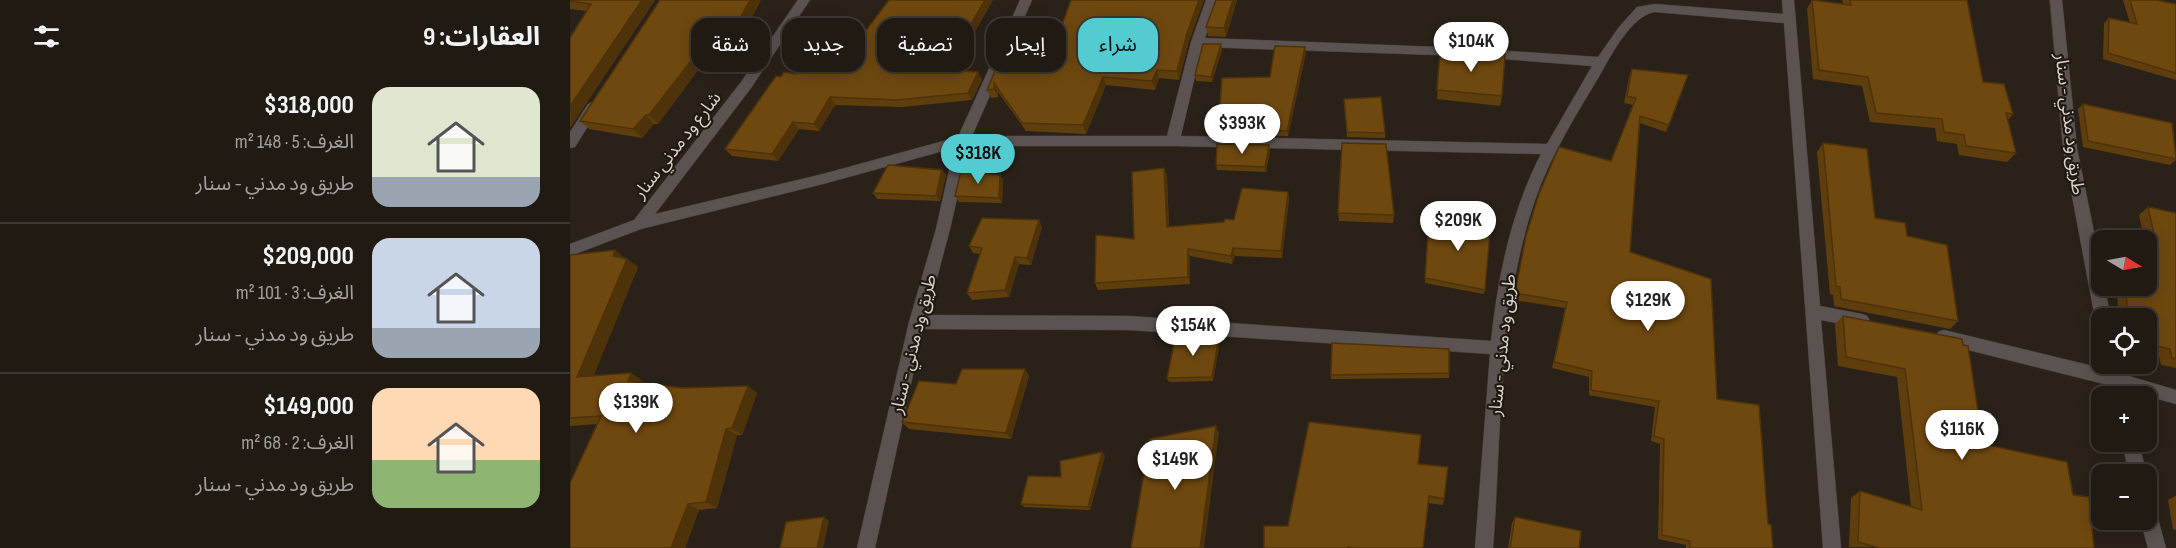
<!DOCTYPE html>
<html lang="ar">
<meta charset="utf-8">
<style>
body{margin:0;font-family:"Sofia Sans Condensed","Noto Sans Arabic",sans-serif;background:#2d2721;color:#f1f3f6;direction:rtl;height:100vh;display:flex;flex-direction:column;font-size:22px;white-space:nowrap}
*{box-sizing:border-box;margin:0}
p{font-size:20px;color:#a2a1a0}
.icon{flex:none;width:33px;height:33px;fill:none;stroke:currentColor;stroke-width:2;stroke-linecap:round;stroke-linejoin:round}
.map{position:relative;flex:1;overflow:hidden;direction:ltr}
.sheet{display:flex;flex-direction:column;background:#201a13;width:570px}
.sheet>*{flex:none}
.guide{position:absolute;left:18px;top:18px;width:570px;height:54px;direction:rtl;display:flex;gap:12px}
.needle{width:39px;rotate:100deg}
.buttons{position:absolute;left:1521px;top:230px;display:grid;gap:12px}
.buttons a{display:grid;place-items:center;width:66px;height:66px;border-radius:12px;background:#201a13;box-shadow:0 3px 15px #0003,0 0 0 2px #3d3833;font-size:30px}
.price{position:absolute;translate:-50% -51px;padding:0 14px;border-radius:21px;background:#fff;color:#222;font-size:20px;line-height:39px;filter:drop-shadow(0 2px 3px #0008)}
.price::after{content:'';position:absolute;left:50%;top:36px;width:18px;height:14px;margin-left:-9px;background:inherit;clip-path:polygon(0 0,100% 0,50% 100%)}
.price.selected{background:#52ccd0;color:#111}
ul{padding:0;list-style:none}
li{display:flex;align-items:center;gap:18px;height:150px;padding:0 30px}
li+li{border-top:2px solid #3d3833}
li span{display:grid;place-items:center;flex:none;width:168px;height:120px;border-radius:18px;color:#555}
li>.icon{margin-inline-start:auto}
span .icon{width:72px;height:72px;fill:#fffc;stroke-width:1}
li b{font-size:26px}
h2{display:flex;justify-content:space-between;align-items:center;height:72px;padding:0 30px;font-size:26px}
.pill{padding:0 21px;border-radius:18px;background:#201a13;box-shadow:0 3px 15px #0003,0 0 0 2px #3d3833;font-size:21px;line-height:54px}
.pill.selected{background:#52ccd0;color:#111}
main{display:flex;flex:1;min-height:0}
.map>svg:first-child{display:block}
</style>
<main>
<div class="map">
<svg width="1606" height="548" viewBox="0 0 1606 548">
<rect width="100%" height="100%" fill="#2a2219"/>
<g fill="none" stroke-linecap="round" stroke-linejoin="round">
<g stroke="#463e35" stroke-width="1">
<g id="minor">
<path d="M228 0H240L181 88 85 214 253 174 388 137 450 0H462L402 136H597L621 42 636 0H648L635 38 894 48 1028 57 1049 27 1067 7 1085 4 1213 14 1212 0H1224L1250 306 1292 314 1297 316 1300 321 1297 326 1292 328 1251 320 1271 548H1253L1214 23 1085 12C1062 15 1041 55 1030 75 1006 115 980 156 965 200 927 311 932 433 923 548H905L920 354 559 330 353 329 305 548H287L339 322 366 229 384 148 253 184 71 229 0 256V244L64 220 171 82ZM632 47 894 56 1022 66 977 144 611 136ZM399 146H603L971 154C941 212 928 276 921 341L559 316 357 315 380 229Z"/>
<path d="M1480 0H1492L1507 148 1532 272V285H1534L1541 318H1532V324L1525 318 1493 148Z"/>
<path d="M23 102 30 107 5 147 0 148V132L18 104Z"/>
<path d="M1374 330 1535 369 1533 363H1549L1552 374 1606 390V404L1556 390 1557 396H1541L1538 385 1374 344 1368 342 1366 337 1368 332Z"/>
<path d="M1552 441H1568L1577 474H1559Z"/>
<path d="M1576 500 1582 502 1585 508 1596 548H1578L1570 519H1576Z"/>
</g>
</g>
<use href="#minor" fill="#5a5352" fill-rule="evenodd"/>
</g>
<g fill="#5f3e0d">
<path d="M0 0H85L0 127V38L16 11 0 9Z"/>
<path d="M191 0 156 65 134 62 88 124H84L72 138 19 129 10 121Z"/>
<path d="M319 0H423L382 71 408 72 412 79 402 100 332 107 265 105 249 131 229 129 208 161 162 156 155 149 211 77 226 74 291 37Z"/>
<path d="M501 0H634L619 41 609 80 589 78 585 90 536 85 516 134 456 131 428 92V97L421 98 417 90 444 72 492 25Z"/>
<path d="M667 0 656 37 638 36 636 27Z"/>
<path d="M1242 0 1273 4 1272 0H1397L1413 82 1443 114 1438 120 1446 153 1437 162 1389 155 1387 144 1367 141 1365 128 1300 122 1292 86 1243 79 1237 9Z"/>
<path d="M1553 0H1586L1606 4V80L1533 59 1534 23 1539 18 1560 23Z"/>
<path d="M652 50 642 82 626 81 625 75Z"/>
<path d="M870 51 932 96 930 106 867 99Z"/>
<path d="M736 53 718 136 649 135 648 129Z"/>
<path d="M1062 69 1118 75 1096 132 1070 123 1060 252 1147 399 1198 524 1203 548H1116V545L1088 539 1090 444 1081 441 1085 407 1019 395V377L982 368 995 308 944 300 955 243 1041 161 1063 105 1054 103 1059 77Z"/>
<path d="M774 99 815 133V138L777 137Z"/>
<path d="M1513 104 1606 154V160L1600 165 1513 147 1508 109Z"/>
<path d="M1253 143 1305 218 1337 236 1388 321 1380 329 1264 306 1263 295 1260 294 1247 152Z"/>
<path d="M700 150 696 172 647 170 646 165Z"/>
<path d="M594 168 597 176 599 227 654 222 664 220 718 192 719 200 712 258 665 256 662 264 620 256V284L528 290 525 283 564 239Z"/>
<path d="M372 170 376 175 370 201 307 199 303 193Z"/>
<path d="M430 175 433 180 432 203 389 202 385 196Z"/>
<path d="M1578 207 1606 213V368L1591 365 1589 356 1576 353V318H1542L1543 315 1548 311 1547 285H1576V240H1568L1574 236 1569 215Z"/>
<path d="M768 213 824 215 823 223 769 221Z"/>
<path d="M859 220 915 290 914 294 855 283Z"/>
<path d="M472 227 461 265 449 264 439 297 402 300 397 293 410 254 403 253 399 246Z"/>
<path d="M0 255 55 258 68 267 23 376 72 380 71 382 112 388 187 393 172 435H167L147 508 129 510 115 548H0L27 424 0 426Z"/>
<path d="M1273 316 1392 339 1413 444 1503 495 1524 548 1279 547 1281 498 1290 491 1341 507 1327 377 1268 366 1265 324Z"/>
<path d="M650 341 643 381 599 382 597 378Z"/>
<path d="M455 369 459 376 441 439 339 429 332 422 386 384Z"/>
<path d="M879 373V378L761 379V375Z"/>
<path d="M535 456 520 510 454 507 451 504 491 477Z"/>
<path d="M848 464 874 499 873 505 858 503 853 548H694L718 526Z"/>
<path d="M1605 496H1606V530L1603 529 1598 500Z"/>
<path d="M945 517 1009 548H938L942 523Z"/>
</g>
<g fill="#4e320a">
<path d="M72 0H85L1 127 0 106Z"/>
<path d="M180 0H191L156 65 149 56Z"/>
<path d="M415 0H423L378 78 374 70Z"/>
<path d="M629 0H634L619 41 609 80 607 71 617 33Z"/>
<path d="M663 0H667L656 37 654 28Z"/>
<path d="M651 44 652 50 642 82 641 77Z"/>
<path d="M735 47 736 53 718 136 717 131Z"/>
<path d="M127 53 134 62 88 124 79 115Z"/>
<path d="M587 70 589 78 585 90 582 81Z"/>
<path d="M408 72 412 79 402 100 398 93Z"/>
<path d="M533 77 536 85 516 134 513 125Z"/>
<path d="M424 83 428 92V97L424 89Z"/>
<path d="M260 97 265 105 249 131 244 124Z"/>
<path d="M76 115 84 124 72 138 63 129Z"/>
<path d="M223 122 229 129 208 161 202 154Z"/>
<path d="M699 145 700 150 696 172 695 167Z"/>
<path d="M594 168 597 176 599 234 597 227Z"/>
<path d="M372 170 376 175 370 201 366 196Z"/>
<path d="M430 175 433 180 432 203 429 198Z"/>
<path d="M718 192 719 200 712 258 711 251Z"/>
<path d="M469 220 472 227 461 265 457 258Z"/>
<path d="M663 248 665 256 662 264 661 256Z"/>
<path d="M618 249 620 256V284L618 277Z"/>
<path d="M45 250 56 259 43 256Z"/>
<path d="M445 257 449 264 439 297 435 290Z"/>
<path d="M57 259 68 267 20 385 7 377Z"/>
<path d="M649 337 650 341 643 381 642 377Z"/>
<path d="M455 369 459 376 441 439 436 433Z"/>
<path d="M61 373 72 380 69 388 58 381Z"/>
<path d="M178 386 187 393 172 435 162 428Z"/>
<path d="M646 426 649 433 634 548H630Z"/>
<path d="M156 429 167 435 147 508 136 502Z"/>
<path d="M532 452 535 456 520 510 518 507Z"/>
<path d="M118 504 129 510 115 548H101Z"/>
<path d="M254 517 259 521 253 548H247Z"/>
</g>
<g fill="#6f480f" stroke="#4e320a" stroke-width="1.5">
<path d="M0 0H72L0 106V38L21 4 0 1Z"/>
<path d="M90 0H180L149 56 127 53 79 115H76L63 129 10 121Z"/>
<path d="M319 0H415L374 70 408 72 398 93 327 100 260 97 244 124 223 122 202 154 155 149 206 76 211 77 214 72 226 74 244 37H291Z"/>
<path d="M501 0H629L617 33 607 71 587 70 582 81 533 77 513 125 452 123 424 83V89L417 90 425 71 444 72 468 23 492 25Z"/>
<path d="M646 0H663L654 28 636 27Z"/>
<path d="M1242 0 1281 5 1280 0H1397L1413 82 1434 84 1443 114 1436 113 1446 153 1396 146 1394 135 1374 132 1372 119 1306 113 1298 77 1249 70Z"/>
<path d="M1560 0H1586L1606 4V73L1538 53 1539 18 1567 24Z"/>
<path d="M633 44H651L641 77 625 75Z"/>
<path d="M705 46 735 47 717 131 648 129 652 78 700 77Z"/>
<path d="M870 51 935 55 932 96 867 90Z"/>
<path d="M1062 69 1118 75 1099 125 1070 116 1060 252 1141 279 1147 399 1189 405 1198 524 1201 525 1203 548H1120V541L1092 535 1094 439 1084 436 1089 401 1021 390 1022 371 984 362 997 302 945 293 956 236 969 194 989 147 1041 161 1066 98 1057 96Z"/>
<path d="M811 97 815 133 777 132 774 99Z"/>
<path d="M1513 104 1602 123 1606 159 1518 141Z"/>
<path d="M772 143 816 144 824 215 768 213Z"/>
<path d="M1253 143 1297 149 1305 218 1335 223 1337 236 1377 245 1388 321 1271 299 1270 287 1266 286Z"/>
<path d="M647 144 699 145 695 167 646 165Z"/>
<path d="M318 165 372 170 366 196 303 193Z"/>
<path d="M594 168 597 227 654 222 655 219 664 220 672 188 718 192 711 251 663 248 661 256 618 249V277L525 283 526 235 564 239 562 172Z"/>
<path d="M391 171 430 175 429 198 385 196Z"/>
<path d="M1578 207 1606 213V359L1602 358 1600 349 1576 344V318H1551L1550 313 1552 308 1557 309 1556 285H1576V279L1588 283 1576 247V240H1574L1573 236 1585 238Z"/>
<path d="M412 218 469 220 457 258 445 257 435 290 397 293 412 248 399 246Z"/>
<path d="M859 220H921L915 290 855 278Z"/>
<path d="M45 250 43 256 57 259 7 377 61 373 58 381 112 388 178 386 162 428 156 429 136 502 118 504 101 548H0V483L31 416 0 418V255Z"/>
<path d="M1273 316 1392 339 1393 345 1398 346 1413 444 1497 462 1503 495 1519 497 1524 548H1309L1288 542 1290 491 1352 510 1335 369 1276 357Z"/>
<path d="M606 334 649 337 642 377 597 378Z"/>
<path d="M762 343 879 349V373L761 375Z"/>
<path d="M392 369H455L436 433 332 422 349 381 386 384Z"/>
<path d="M739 422 851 435 848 464 878 467 874 499 859 496 853 548H785L778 547V548H694V526H718Z"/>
<path d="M646 426 630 548H561L580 439Z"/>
<path d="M532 452 518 507 451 504 458 476 491 477 490 461Z"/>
<path d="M254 517 247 548H210L216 522Z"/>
<path d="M945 517 1011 531 1009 548H940Z"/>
</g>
<g text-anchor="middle" stroke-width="4.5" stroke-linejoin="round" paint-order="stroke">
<g font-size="18" fill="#d6d1cb" stroke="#201910">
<text transform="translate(1500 124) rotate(83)" y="6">طريق ود مدني - سنار</text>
<text transform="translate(107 145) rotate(-52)" y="6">شارع ود مدني سنار</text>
<text transform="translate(343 344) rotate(-76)" y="6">طريق ود مدني - سنار</text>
<text transform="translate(932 345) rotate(-84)" y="6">طريق ود مدني - سنار</text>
</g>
</g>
</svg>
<div class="buttons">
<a><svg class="needle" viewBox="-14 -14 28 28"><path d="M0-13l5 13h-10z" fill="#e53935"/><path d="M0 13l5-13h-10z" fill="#a2a1a0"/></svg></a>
<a><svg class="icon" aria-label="locate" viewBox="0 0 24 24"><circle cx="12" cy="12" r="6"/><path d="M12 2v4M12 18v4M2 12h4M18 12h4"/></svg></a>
<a>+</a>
<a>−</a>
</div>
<b class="price" style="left:901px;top:73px">$104K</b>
<b class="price" style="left:672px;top:155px">$393K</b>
<b class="price selected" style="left:408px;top:185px">$318K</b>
<b class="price" style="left:888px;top:252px">$209K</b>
<b class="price" style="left:1078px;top:332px">$129K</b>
<b class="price" style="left:623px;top:357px">$154K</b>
<b class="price" style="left:66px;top:434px">$139K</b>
<b class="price" style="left:1392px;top:461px">$116K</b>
<b class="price" style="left:605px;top:491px">$149K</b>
<div class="guide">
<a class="pill selected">شراء</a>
<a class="pill">إيجار</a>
<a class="pill">تصفية</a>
<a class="pill">جديد</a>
<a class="pill">شقة</a>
</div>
</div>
<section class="sheet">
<h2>العقارات: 9<svg class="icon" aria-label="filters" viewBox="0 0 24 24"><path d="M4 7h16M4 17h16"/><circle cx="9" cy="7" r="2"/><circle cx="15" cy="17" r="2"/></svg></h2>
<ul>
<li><span style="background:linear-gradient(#dfe7d0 75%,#9aa5b1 0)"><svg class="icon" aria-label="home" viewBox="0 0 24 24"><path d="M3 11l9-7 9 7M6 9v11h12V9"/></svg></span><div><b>$318,000</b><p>الغرف: 5 · 148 m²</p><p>طريق ود مدني - سنار</p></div></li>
<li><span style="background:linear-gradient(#c9d6e8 75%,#9aa5b1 0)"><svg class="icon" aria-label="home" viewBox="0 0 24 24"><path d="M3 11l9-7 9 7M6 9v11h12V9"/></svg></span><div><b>$209,000</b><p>الغرف: 3 · 101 m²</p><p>طريق ود مدني - سنار</p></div></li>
<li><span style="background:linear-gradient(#ffd9b3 60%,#8fb573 0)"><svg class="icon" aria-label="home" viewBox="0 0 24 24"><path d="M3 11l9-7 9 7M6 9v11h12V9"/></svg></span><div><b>$149,000</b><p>الغرف: 2 · 68 m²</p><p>طريق ود مدني - سنار</p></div></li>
</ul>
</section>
</main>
